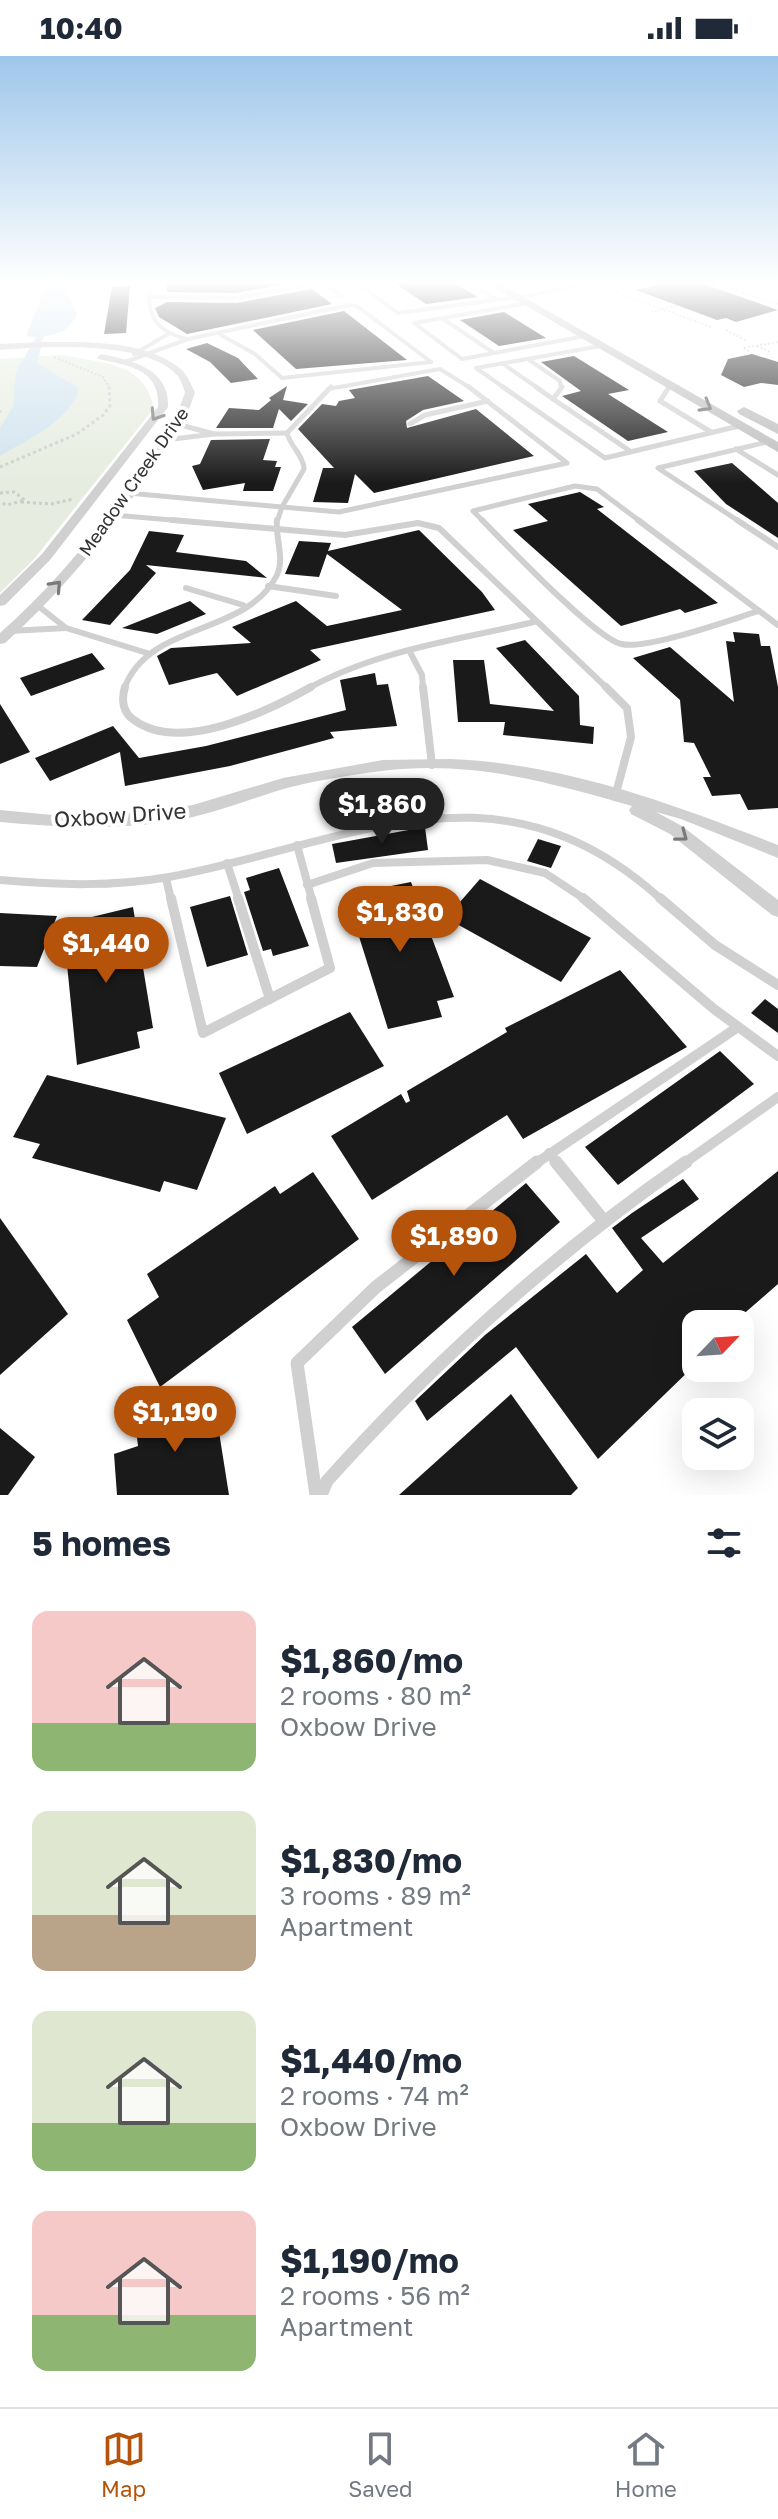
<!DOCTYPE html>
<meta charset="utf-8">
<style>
body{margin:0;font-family:"Golos Text",sans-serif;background:#f2f2f3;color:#1f2937;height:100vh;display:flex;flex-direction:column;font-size:30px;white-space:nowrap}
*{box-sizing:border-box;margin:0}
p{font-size:26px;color:#747a83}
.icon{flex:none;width:44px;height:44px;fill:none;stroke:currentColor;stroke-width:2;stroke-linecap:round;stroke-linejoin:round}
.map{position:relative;height:1439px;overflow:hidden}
.panel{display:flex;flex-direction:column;background:#fff;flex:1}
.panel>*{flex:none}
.needle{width:52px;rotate:65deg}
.controls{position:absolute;left:682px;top:1254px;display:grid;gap:16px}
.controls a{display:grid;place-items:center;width:72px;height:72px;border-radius:16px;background:#fff;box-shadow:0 8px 32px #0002;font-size:40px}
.price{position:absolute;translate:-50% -68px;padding:0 18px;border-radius:28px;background:#b45309;color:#fff;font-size:26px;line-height:52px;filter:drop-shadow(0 2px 4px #0008)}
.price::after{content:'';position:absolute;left:50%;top:48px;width:24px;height:18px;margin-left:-12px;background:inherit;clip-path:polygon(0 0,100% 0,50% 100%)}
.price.active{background:#222;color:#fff}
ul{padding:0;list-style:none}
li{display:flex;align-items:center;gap:24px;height:200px;padding:0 32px}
li span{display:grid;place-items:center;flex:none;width:224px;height:160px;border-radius:16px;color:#555}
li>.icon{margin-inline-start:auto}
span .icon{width:96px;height:96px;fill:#fffc;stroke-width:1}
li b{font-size:34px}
h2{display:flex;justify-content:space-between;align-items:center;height:96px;padding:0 32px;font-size:34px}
.status{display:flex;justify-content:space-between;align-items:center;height:56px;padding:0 40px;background:#fff;direction:ltr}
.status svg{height:22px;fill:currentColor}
.dock{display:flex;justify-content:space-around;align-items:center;height:112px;border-top:2px solid #e0e1e3;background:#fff;font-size:22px;color:#747a83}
.dock a{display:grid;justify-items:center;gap:4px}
.dock .active{color:#b45309}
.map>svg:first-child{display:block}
</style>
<div class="status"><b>10:40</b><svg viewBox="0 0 49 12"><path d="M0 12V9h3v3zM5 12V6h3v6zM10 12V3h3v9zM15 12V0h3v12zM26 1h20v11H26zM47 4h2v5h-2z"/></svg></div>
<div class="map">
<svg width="778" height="1439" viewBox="0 0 778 1439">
<rect width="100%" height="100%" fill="#fff"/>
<path fill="#e6ecdf" d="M63 299C103 308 144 305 154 352L35 502 0 537V303Z"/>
<path fill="#cfe2ee" d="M44 226H68L66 234 77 258C71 272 59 279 44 280L37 307 77 331 78 338C62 369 29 383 0 400V372L13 350 16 316 36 281 26 280 44 235Z"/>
<g fill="#1a1a1a">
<path d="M167 226H296L236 237 167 236Z"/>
<path d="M393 226H452L478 241 426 248Z"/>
<path d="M669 226H698L778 254 736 266 726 262 717 264 636 234Z"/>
<path d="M130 230 126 277 104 278 112 231Z"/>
<path d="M312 233 332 248 187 278 159 261 155 252 167 246 237 247Z"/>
<path d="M344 255 407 304 296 313 253 274Z"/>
<path d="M504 256 546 282 499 290 460 264Z"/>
<path d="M207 287 238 302 258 323 231 327 210 306 186 293Z"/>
<path d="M752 298 778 306V329L761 327 744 331 721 319 728 303Z"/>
<path d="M574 300 629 334 608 338 668 376 628 385 562 340 581 335 541 306Z"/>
<path d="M428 320 464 345 423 354 406 365 407 372 476 353 534 400 374 437 355 418 348 447 313 446 323 412H334L298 373 322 348 336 350 339 345 355 342 349 334Z"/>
<path d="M287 330 283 344 308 348 291 365 279 353 273 372H216L229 352 259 354 271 344 269 342Z"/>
<path d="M270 383 263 404 277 405 275 411H281L273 435H243L245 427 203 434 192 410 200 408 211 384Z"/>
<path d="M732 407 778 447V482L726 448 694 415Z"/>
<path d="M580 436 604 451 597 453 718 547 685 557 680 553 621 570 513 474 548 465 528 448Z"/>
<path d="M419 474 482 536 495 554 310 594 321 604 237 640 217 617 169 629 157 600 171 592 251 587 232 571 296 545 327 570 402 554 327 498 319 521 285 518 299 485 331 487 328 495Z"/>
<path d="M149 475 184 479 176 496 246 505 267 522 146 509 156 517 110 569 82 564 130 514Z"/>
<path d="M190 545 206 558 157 578 122 572Z"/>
<path d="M733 576 759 578 761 590H770L778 631V752L748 754 740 738 712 740 703 721H711L694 687 684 686 680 644 633 602 670 591 734 646 726 585 735 586Z"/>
<path d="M525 584 579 640 580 669 594 671 593 688 503 679 505 666H458L453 604H484L490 648 554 655 496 592Z"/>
<path d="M92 597 105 613 31 640 20 622Z"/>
<path d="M375 617 377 629 388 628 397 670 330 676 334 682 230 710 125 730 120 696 50 725 35 702 113 670 139 702 206 690 346 654 340 624Z"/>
<path d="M0 648 30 696 0 708Z"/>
<path d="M425 771 428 794 336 807 332 788Z"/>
<path d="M538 783 561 790 551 812 527 805Z"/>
<path d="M279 812 309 890 273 900 271 893 263 895 244 836 250 834 246 822Z"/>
<path d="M480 823 591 882 561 926 446 862Z"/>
<path d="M411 826 454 941 437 945 442 961 388 973 346 839Z"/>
<path d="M230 840 248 899 207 911 190 851Z"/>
<path d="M133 851 153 972 137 976 140 992 77 1009 63 868Z"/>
<path d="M0 857 57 860 37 911 0 910Z"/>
<path d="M620 914 687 991 523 1083 507 1059 372 1144 331 1080 401 1038 406 1047 410 1045 407 1035 507 976 505 972Z"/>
<path d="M765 943 778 953V977L751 957Z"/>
<path d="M350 956 384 1010 247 1078 219 1017Z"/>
<path d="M720 995 754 1028 618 1129 585 1091Z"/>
<path d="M47 1019 226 1062 197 1134 164 1125 160 1136 32 1102 40 1088 13 1081Z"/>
<path d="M778 1115V1228L732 1268H696V1308L598 1403 516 1291 427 1365 415 1345 485 1279 586 1198 617 1237 643 1214 612 1172 632 1157 683 1123 699 1143 641 1182 663 1207Z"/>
<path d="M313 1116 359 1183 160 1331 127 1264 159 1241 147 1218 275 1130 280 1138Z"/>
<path d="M526 1127 560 1166 385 1318 352 1271Z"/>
<path d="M0 1162 68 1258 0 1319Z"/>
<path d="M213 1338 229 1439H117L114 1398 138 1390 135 1365Z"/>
<path d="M511 1338 578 1432 571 1439H399Z"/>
<path d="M0 1372 35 1401 8 1439H0Z"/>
</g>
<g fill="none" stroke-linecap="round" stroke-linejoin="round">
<g stroke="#cdcdcd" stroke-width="2" stroke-dasharray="2 2" stroke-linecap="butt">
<path d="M712 226 778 248"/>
<path d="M608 233 714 272"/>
<path d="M651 256 677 249"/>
<path d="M726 274 747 285"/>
<path d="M757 290 770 296"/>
<path d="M749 295 743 292 778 286"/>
<path d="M54 301 103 321 110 333"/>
</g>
<g stroke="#cdcdcd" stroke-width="3" stroke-dasharray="3 3" stroke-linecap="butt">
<path d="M0 354V359"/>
<path d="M0 411 77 378 103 359 110 350 109 331"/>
<path d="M0 437 14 436 25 444 7 449 0 446"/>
<path d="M21 446 51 448 74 443"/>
</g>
<g stroke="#d0d0d0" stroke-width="4">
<path d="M152 226C144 258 155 275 187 283"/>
<path d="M322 226 341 240"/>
<path d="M356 226 398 257 517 241"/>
<path d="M467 226 497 244"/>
<path d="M149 241 236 242 323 226"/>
<path d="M528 247 414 267 462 303 585 280"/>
<path d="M443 263 494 297"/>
<path d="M221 279 255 298 282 322 431 306"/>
<path d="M134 298 168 278"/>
<path d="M528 303 560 325 561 333"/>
<path d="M125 306 188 283 350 249 357 250 431 306"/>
<path d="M502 307 539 333"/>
<path d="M328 333 440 313 472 333"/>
<path d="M506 333 476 312 601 290"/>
<path d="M668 333 670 330"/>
</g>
<g stroke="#d0d0d0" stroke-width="5">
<path d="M503 331 605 402 739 370"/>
<path d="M536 331 553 343"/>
<path d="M562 331 553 343 630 395"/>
<path d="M669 331 660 345 711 376"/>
<path d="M410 368 425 359 488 345"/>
<path d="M214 378 287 377"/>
<path d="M165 384 214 378 177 368"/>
<path d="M736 393 778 419"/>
<path d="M128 437 282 451"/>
<path d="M282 451 339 456 567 407 469 331"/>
<path d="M282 451 304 413C304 400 290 390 287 377L331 331"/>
<path d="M113 459 195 466"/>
<path d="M277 466 282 451"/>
<path d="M484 466 473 455 575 430 597 433 641 466"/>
<path d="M740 466 658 412 767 386"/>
</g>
<g stroke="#d0d0d0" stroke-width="6">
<path d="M172 464 345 479 418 467 439 472 608 633"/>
<path d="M482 464C506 488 595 582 621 588 648 594 729 564 759 555"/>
<path d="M638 464 778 569"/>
<path d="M737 464 778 491"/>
<path d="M268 530 336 540"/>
<path d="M186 532 243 549"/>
<path d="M37 549 66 572 147 597"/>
<path d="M10 575 66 572"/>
<path d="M410 596 422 619 423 633"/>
<path d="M124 633C148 565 246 581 277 519 285 502 275 482 277 464"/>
<path d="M307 633C377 594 457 584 534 566"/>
</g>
<g stroke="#d0d0d0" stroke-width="8">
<path d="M125 631C121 644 123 657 134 664 181 698 268 655 311 631"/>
<path d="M423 631 432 709"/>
<path d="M606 631 627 652 631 681 615 741"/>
<path d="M297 789 312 844"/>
<path d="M227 807 239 844"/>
<path d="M166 822 171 844"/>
<path d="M0 824C56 829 113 831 169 821 351 787 498 695 662 844"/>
<path d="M307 829 373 807 487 804 545 817 586 844"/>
</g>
<g stroke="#d0d0d0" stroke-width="10">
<path d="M171 842 203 977 330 912 311 842"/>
<path d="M238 842 270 943"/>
<path d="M583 842 714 953 778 1000"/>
<path d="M660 842 715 889 778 929"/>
<path d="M549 1097 558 1108"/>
<path d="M535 1108 738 971"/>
<path d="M683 1108 778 1041"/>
</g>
<g stroke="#d0d0d0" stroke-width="13">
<path d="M556 1106 604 1165"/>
<path d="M316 1439 297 1307 376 1231 537 1106"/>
<path d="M321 1439 327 1425C435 1305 553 1198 686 1106"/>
</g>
<g fill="#d0d0d0" fill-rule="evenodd">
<path d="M45 286C89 286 147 284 182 314 188 320 191 329 195 336 188 362 171 385 156 407 113 473 64 534 5 587L0 588V577C57 527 104 468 147 405 161 384 178 361 185 336 183 331 181 323 177 319 146 284 43 290 0 294V288Z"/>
<path d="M101 298C132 304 170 313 168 351L50 504 5 549 0 550V539L42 498 158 351C161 313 127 309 98 303L97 301Z"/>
<path d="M450 703C563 707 674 748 778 789V802L681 763 656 756 682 770 778 844V861L772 859 670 778 631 758 629 754 632 750C548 726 471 704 382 715 349 719 312 725 280 734 251 743 223 754 193 761 130 775 64 772 0 766V754L63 760 146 756 193 749 283 722 383 704Z"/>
</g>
<path fill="#d0d0d0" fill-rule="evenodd" d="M585 226H605L517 244 512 241Z"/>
<g fill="#bdbdbd" fill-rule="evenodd">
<path d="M485 226H497L778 386V396Z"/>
<path d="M744 351 778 368V378L739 358 737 355Z"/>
</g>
</g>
<defs><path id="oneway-chevron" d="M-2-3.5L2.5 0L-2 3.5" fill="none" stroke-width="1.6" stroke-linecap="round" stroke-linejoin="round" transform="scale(2)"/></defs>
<use stroke="#6a6a6a" href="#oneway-chevron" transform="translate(706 350) rotate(30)"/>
<g stroke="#7a7a7a">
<use href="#oneway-chevron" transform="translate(156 359) rotate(123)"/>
<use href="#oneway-chevron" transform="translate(56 530) rotate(-47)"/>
<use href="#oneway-chevron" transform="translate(682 780) rotate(37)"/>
</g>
<linearGradient id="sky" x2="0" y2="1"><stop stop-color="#9ec6ea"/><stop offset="0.53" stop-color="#fff"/><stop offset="1" stop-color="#fff" stop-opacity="0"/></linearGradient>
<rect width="778" height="427" fill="url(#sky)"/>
<g text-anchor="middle" stroke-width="8" stroke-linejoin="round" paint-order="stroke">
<g font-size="18" fill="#333" stroke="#fff">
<text transform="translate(134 426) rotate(-55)" y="6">Meadow Creek Drive</text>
</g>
<g font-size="22" fill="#333" stroke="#fff">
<text transform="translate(120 759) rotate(-4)" y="8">Oxbow Drive</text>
</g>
</g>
</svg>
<div class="controls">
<a><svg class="needle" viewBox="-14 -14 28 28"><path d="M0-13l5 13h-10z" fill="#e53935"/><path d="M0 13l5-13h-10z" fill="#747a83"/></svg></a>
<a><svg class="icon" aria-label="layers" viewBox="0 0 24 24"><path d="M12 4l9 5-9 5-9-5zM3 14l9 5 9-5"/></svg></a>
</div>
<b class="price active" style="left:382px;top:790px">$1,860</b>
<b class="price" style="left:400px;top:898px">$1,830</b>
<b class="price" style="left:106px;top:929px">$1,440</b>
<b class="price" style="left:454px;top:1222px">$1,890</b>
<b class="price" style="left:175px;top:1398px">$1,190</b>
</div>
<section class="panel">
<h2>5 homes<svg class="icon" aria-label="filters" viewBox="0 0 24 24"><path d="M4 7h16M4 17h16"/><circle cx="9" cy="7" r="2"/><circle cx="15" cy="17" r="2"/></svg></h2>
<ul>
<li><span style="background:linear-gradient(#f6c9c9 70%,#8fb573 0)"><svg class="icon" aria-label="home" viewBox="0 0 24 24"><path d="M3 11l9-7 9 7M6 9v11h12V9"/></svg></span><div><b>$1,860/mo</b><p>2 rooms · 80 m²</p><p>Oxbow Drive</p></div></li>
<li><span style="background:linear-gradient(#dfe7d0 65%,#b9a48a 0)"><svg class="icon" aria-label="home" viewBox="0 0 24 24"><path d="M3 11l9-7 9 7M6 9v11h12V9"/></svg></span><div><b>$1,830/mo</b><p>3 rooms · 89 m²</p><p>Apartment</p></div></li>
<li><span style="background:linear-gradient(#dfe7d0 70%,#8fb573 0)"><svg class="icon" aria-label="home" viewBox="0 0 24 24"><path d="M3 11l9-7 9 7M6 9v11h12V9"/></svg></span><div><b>$1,440/mo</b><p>2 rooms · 74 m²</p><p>Oxbow Drive</p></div></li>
<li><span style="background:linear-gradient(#f6c9c9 65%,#8fb573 0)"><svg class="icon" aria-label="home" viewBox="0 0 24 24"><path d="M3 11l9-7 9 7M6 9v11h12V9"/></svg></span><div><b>$1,190/mo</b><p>2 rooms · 56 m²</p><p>Apartment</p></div></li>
</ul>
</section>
<nav class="dock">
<a class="active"><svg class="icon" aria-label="map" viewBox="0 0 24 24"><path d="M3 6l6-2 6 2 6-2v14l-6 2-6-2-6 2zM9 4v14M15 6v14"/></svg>Map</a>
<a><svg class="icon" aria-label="saved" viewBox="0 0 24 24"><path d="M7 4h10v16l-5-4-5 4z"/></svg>Saved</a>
<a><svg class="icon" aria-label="home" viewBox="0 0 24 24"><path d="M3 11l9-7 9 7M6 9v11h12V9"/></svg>Home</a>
</nav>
